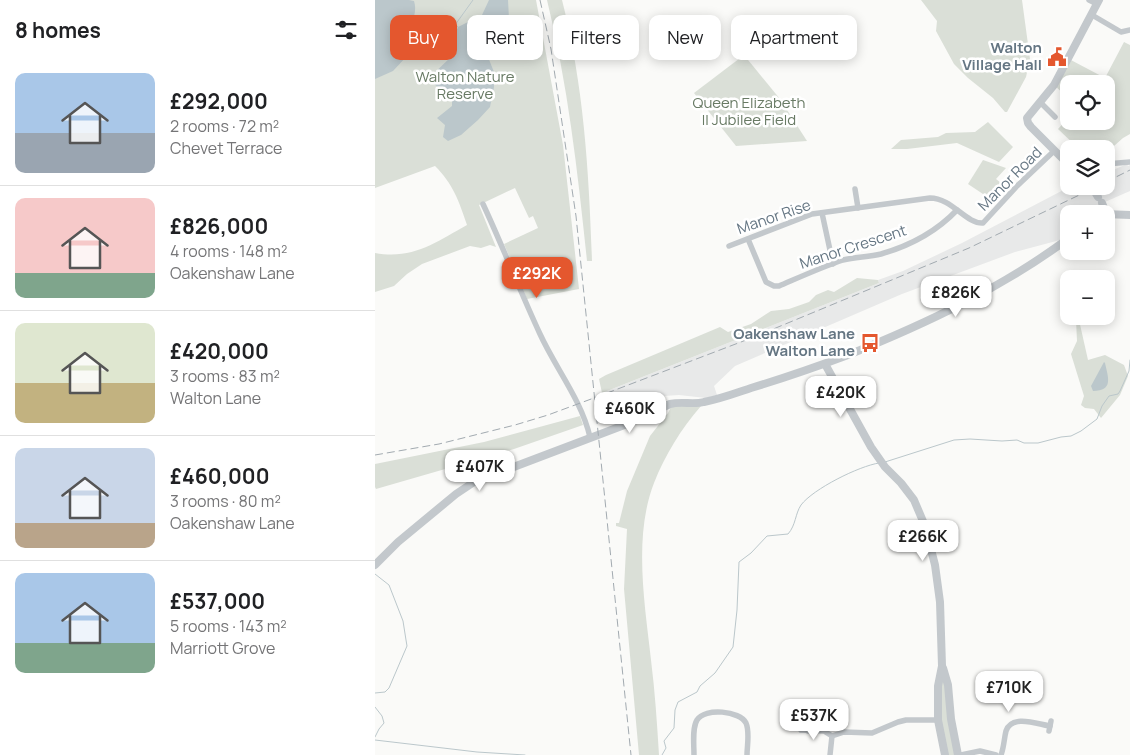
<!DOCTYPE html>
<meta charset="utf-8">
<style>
body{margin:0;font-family:Manrope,sans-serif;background:#f6f6f6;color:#202124;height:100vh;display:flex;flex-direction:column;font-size:19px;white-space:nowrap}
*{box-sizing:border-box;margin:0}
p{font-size:16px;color:#757577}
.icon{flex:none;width:28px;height:28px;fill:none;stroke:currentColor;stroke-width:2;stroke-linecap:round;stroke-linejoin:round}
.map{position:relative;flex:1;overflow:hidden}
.panel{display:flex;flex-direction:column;background:#fff;width:375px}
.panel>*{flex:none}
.guide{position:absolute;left:15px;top:15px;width:475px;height:45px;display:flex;gap:10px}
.tools{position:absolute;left:685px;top:75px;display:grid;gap:10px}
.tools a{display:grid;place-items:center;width:55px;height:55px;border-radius:10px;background:#fff;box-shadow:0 2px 12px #0003;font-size:25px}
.price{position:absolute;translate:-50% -42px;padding:0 11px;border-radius:10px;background:#fff;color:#222;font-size:16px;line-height:32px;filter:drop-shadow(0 1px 2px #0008)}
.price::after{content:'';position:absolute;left:50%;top:30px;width:15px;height:11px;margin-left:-8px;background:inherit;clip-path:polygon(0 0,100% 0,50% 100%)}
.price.selected{background:#e4572e;color:#fff}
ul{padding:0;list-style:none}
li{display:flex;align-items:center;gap:15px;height:125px;padding:0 15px}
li+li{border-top:1px solid #e0e0e0}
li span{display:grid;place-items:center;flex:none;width:140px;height:100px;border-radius:10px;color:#555}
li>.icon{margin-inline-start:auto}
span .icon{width:60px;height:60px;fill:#fffc;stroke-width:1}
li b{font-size:21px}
h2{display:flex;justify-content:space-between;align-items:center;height:60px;padding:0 15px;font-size:21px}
.pill{padding:0 18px;border-radius:10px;background:#fff;box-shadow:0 2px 12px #0003;font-size:18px;line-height:45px}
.pill.selected{background:#e4572e;color:#fff}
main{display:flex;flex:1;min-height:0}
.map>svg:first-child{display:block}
</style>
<main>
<section class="panel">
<h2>8 homes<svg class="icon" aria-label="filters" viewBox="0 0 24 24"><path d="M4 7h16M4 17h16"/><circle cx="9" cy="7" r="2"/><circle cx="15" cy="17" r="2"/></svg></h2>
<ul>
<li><span style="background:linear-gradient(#a9c7e8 60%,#9aa5b1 0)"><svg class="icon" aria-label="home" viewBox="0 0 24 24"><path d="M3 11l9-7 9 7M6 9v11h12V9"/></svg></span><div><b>£292,000</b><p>2 rooms · 72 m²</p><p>Chevet Terrace</p></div></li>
<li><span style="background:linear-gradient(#f6c9c9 75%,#7fa58c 0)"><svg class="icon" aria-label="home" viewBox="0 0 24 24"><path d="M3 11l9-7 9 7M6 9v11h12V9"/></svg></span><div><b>£826,000</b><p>4 rooms · 148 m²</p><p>Oakenshaw Lane</p></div></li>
<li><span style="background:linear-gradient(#dfe7d0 60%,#c2b280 0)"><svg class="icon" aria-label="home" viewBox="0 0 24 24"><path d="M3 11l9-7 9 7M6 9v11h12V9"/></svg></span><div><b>£420,000</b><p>3 rooms · 83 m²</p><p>Walton Lane</p></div></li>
<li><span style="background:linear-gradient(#c9d6e8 75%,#b9a48a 0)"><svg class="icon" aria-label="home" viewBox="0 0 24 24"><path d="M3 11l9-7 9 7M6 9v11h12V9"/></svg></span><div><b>£460,000</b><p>3 rooms · 80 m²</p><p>Oakenshaw Lane</p></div></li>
<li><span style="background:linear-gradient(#a9c7e8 70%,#7fa58c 0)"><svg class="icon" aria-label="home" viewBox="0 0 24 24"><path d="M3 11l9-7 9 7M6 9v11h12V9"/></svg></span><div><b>£537,000</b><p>5 rooms · 143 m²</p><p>Marriott Grove</p></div></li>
</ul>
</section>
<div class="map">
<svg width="755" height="755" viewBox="0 0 755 755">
<rect width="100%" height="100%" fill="#fafaf8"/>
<path fill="#e8e9e9" d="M752 164 753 166 755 165V191L723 205 725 208 720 214H694V234L685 240 640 252 527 294 360 366 339 386 342 395 331 398 304 395 273 397 231 415 227 393 504 283 503 280 528 271 587 243 696 186H703L708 191 717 186H731V173Z"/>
<g fill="#dadfd7">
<path d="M0 0H161L188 145 204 289 152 299 129 244 163 228 158 216 154 218 140 188 104 205 121 247 115 245 106 248 95 246 47 264 32 274 19 286 0 292V253C38 260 61 242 92 225 84 201 78 184 60 166L0 188Z"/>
<path d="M172 0H187C209 86 214 173 217 261H212C203 174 193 85 172 0Z"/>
<path d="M546 0H647L655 59 651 77 632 112H630L618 98 593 78 579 64 561 31 562 21Z"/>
<path d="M749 42 755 45V134L748 138 731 153V149H704L683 129 694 117V121H731V84H694V99L679 85 694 59 730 78Z"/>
<path d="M369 55 405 99 432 141 361 146 319 93Z"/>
<path d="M613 122 638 147 624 162 582 143 532 149H516L526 140 563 137 571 133 600 132Z"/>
<path d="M608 160 631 168 621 179 632 188 620 202 593 184Z"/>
<path d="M482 278 503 280 504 283 227 393 224 379 231 375 345 327 353 332 376 324 396 311 414 309 434 302 441 295 453 290 459 292Z"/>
<path d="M701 320H704L713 360 730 355 749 365 753 376 745 395 726 418 719 409 710 408 706 405 709 396 696 354 702 341Z"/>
<path d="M305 406H326C306 429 290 455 279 483 258 537 270 605 276 660 280 692 282 723 284 755H264L249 589 252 529 241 526V523H244L252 491 275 436 293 413 296 407Z"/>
<path d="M205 416 208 425 139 449 1 489 0 487V464L109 442Z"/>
<path d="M567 666 583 755H570L565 732Z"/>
</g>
<g fill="#bbc7cb">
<path d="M0 0H34L39 1C45 19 25 38 31 57L18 71 0 79Z"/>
<path d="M114 0H133L134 19 126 28H115L113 57 119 72V87L115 107 103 120 86 135 73 141 68 137 70 125 62 118 77 106V99L53 79 77 56 74 48 83 27 107 15Z"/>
<path d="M729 362 730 363C733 377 739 391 718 391L716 386Z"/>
</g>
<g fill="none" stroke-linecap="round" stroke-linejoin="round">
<g stroke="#bbc7cb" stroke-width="1">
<path d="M83 27 80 25 98 0"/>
<path d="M510 462 579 440 595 439 627 441 642 440 649 443H663L686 437 696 436 706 431 722 419 727 406 734 396 743 394 745 391 754 371 755 360"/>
<path d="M0 574 14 585 28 621 31 640 32 646 14 688 10 692 0 693"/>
<path d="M0 707 7 716 9 723 4 729 0 737"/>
<path d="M0 740 102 752 150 755"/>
<path d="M287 755 291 748 289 741 299 728 300 710 303 702 322 692 325 686 340 673 358 647 362 610 364 562 376 553 392 536 413 534C421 525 420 514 426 505 438 489 484 466 504 463"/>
</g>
<g stroke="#c3c8cc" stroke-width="5.5">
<path d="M714 0 722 4"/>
<path d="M717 15 746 32 755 30"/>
<path d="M665 102 680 117"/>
<path d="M731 164 755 162"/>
<path d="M480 189 483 208"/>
<path d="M108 204C128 247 145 291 165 334 181 369 206 399 215 437"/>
<path d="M447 213 458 264"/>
<path d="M373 239 391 282 399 286H404C425 277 447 267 468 260 481 257 494 257 506 254 534 246 562 231 582 210"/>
<path d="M354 246 437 214 555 198C577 198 591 224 608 223L642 186 679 151"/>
<path d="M433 721V731"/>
<path d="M426 730 449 731 457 736"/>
<path d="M674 731 676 721"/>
<path d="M319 755C319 745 317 728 322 720 330 707 365 711 371 723 375 732 372 746 372 755"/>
<path d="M455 755 457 736 469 732 497 733 523 722 531 720H563"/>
<path d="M586 755 605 751 621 755"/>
<path d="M626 755C629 747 629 739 631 731 637 714 662 724 675 726"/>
</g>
<g stroke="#c3c8cc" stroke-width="8">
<path d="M694 165 656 127 653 123 652 118 679 85 724 0"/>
<path d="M715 186 716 187"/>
<path d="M720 192 723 197"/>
<path d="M727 203 731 213"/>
<path d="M729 214 755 215"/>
<path d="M450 364 496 447 510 467 526 483 539 500 550 526 560 565 565 602 567 666 563 686V720L570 755"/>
<path d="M0 565 23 542 81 494 99 482 252 424 295 404C307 401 318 405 329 402 345 399 361 393 376 388 409 378 441 367 473 355 550 324 627 288 694 238"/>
<path d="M568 668 573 685 576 719 583 755"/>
</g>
<g stroke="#a2aab0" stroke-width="1" stroke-dasharray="8 4" stroke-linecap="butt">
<path d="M165 0 176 49 201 216 256 755"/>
<path d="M731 182 755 170"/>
<path d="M0 455 64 444 140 425 173 415 227 395 379 337 594 248 723 186"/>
</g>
</g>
<defs>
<g id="civic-bare" transform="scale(1.5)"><path d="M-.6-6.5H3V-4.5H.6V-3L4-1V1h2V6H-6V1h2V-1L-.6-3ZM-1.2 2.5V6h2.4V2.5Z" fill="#e4572e" stroke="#fff" stroke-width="2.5" paint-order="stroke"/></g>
<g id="bus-bare" transform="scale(1.5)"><path d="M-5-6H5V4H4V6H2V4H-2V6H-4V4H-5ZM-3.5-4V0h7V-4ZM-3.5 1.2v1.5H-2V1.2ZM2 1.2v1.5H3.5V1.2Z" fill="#e4572e" stroke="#fff" stroke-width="2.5" paint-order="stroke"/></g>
</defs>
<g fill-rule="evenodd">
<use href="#civic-bare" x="682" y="57"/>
<use href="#bus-bare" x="495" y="343"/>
</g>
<g text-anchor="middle" stroke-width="5" stroke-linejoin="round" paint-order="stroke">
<g font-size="15" font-weight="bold" fill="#657683" stroke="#fff" text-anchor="end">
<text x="667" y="53">Walton<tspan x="667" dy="17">Village Hall</tspan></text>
<text x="480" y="339">Oakenshaw Lane<tspan x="480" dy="17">Walton Lane</tspan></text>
</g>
<g font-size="15" fill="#687a64" stroke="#fff">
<text x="90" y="82">Walton Nature<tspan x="90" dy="17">Reserve</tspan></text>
<text x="374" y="108">Queen Elizabeth<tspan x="374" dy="17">II Jubilee Field</tspan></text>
</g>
<g font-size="15" fill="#657683" stroke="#fff">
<text transform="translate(635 179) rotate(-45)" y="5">Manor Road</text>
<text transform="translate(399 217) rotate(-19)" y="5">Manor Rise</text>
<text transform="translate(478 247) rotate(-18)" y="5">Manor Crescent</text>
</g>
</g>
</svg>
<div class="tools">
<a><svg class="icon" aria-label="locate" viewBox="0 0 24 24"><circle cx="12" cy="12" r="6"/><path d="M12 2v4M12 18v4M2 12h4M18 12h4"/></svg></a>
<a><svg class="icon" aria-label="layers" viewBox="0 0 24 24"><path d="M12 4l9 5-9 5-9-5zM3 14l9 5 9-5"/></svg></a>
<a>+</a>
<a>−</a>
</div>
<b class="price selected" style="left:162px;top:299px">£292K</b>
<b class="price" style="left:581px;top:318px">£826K</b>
<b class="price" style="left:466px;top:418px">£420K</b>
<b class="price" style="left:255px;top:434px">£460K</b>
<b class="price" style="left:105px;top:492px">£407K</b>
<b class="price" style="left:548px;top:562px">£266K</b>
<b class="price" style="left:634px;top:713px">£710K</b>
<b class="price" style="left:439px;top:741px">£537K</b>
<div class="guide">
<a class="pill selected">Buy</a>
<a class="pill">Rent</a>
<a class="pill">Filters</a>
<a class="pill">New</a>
<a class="pill">Apartment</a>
</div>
</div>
</main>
